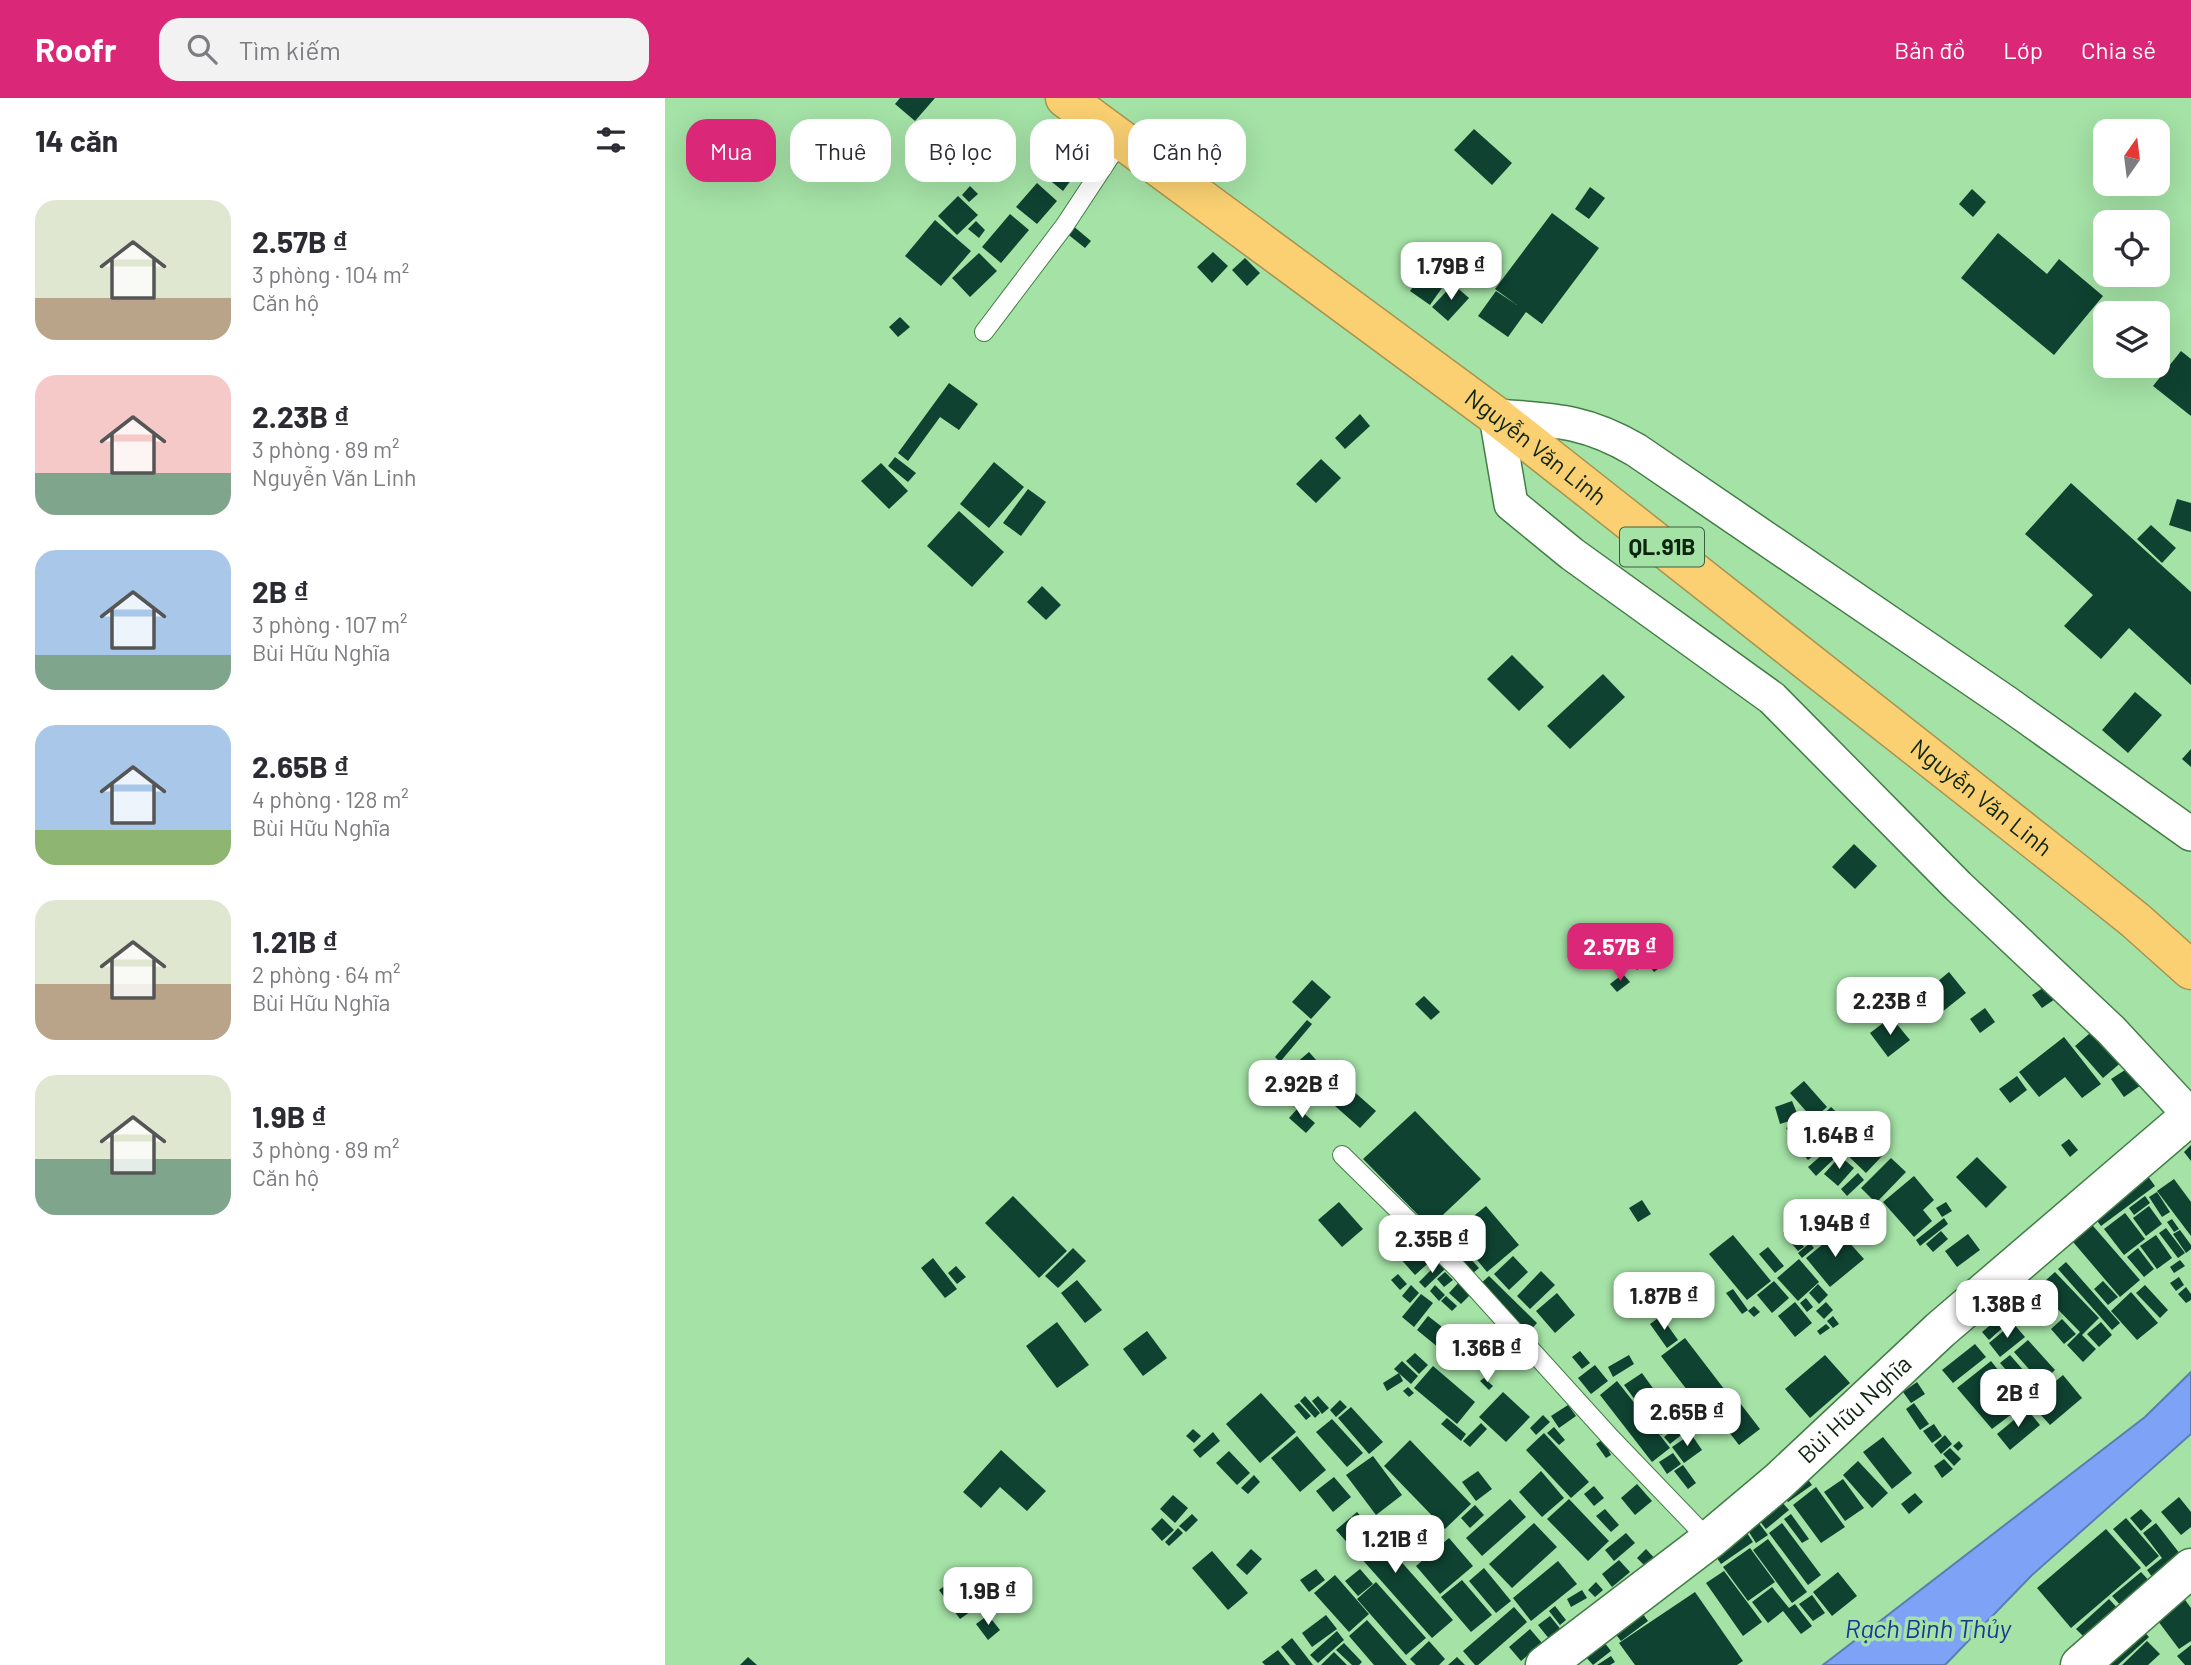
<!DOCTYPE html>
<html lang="vi">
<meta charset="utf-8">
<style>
body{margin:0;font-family:Barlow,sans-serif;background:#f2f2f3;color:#2b2b33;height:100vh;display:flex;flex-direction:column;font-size:26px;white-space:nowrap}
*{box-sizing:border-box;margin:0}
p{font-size:23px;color:#7c7c81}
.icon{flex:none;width:38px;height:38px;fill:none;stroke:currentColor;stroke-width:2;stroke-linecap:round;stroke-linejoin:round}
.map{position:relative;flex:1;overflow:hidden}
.side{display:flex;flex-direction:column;background:#fff;width:665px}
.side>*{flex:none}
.guide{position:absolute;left:21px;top:21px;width:665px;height:63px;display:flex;gap:14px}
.needle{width:46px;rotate:14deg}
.buttons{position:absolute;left:1428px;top:21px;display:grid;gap:14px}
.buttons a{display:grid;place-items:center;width:77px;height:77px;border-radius:14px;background:#fff;box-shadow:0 7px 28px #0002;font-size:35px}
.price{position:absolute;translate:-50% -60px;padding:0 16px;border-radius:14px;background:#fff;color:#222;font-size:23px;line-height:46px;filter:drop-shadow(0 2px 4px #0008)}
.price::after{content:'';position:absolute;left:50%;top:42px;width:21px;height:16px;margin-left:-10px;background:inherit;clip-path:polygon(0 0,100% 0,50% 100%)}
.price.selected{background:#db2777;color:#fff}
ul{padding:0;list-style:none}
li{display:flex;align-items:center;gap:21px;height:175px;padding:0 35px}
li span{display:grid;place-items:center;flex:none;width:196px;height:140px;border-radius:21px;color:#555}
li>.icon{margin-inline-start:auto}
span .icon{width:84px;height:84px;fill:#fffc;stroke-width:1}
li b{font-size:30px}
h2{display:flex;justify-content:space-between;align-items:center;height:84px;padding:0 35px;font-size:30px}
.chip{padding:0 24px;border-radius:21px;background:#fff;box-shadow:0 7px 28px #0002;font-size:24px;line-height:63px}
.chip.selected{background:#db2777;color:#fff}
header{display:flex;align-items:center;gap:42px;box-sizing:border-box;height:98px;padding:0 35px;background:#db2777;color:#fff}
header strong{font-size:33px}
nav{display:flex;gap:38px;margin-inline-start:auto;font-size:24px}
.search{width:490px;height:63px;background:#f2f2f3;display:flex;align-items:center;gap:18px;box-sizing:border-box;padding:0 24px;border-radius:21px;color:#7c7c81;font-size:26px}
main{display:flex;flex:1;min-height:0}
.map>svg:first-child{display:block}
</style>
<header>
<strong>Roofr</strong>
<div class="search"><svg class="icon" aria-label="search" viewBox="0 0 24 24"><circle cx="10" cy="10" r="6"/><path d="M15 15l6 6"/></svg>Tìm kiếm</div>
<nav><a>Bản đồ</a><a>Lớp</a><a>Chia sẻ</a></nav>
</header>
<main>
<section class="side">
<h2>14 căn<svg class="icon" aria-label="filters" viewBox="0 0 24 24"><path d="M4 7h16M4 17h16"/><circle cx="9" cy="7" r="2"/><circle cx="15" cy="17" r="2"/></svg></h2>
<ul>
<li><span style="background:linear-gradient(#dfe7d0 70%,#b9a48a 0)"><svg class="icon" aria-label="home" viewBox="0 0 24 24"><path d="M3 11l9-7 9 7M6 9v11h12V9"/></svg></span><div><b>2.57B ₫</b><p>3 phòng · 104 m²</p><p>Căn hộ</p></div></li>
<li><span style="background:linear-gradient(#f6c9c9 70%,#7fa58c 0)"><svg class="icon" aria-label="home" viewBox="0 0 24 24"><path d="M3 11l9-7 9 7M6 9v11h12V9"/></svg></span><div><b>2.23B ₫</b><p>3 phòng · 89 m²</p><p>Nguyễn Văn Linh</p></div></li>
<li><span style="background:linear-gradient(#a9c7e8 75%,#7fa58c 0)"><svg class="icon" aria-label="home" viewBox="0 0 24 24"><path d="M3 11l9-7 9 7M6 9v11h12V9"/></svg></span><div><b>2B ₫</b><p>3 phòng · 107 m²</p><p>Bùi Hữu Nghĩa</p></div></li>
<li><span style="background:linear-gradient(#a9c7e8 75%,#8fb573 0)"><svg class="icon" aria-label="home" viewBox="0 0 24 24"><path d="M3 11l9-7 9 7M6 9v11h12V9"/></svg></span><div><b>2.65B ₫</b><p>4 phòng · 128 m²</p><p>Bùi Hữu Nghĩa</p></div></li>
<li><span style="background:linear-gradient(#dfe7d0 60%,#b9a48a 0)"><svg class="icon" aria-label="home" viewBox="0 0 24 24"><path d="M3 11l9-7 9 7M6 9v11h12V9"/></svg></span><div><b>1.21B ₫</b><p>2 phòng · 64 m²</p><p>Bùi Hữu Nghĩa</p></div></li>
<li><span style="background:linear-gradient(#dfe7d0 60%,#7fa58c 0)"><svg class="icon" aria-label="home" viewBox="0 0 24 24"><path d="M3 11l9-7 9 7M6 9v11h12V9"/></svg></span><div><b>1.9B ₫</b><p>3 phòng · 89 m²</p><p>Căn hộ</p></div></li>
</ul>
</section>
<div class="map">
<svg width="1526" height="1567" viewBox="0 0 1526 1567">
<rect width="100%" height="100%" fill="#a4e2a6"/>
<path fill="#7ea3f6" stroke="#5c7db1" stroke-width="2" d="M1526 1274V1336L1367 1477 1280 1567H1158L1480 1319Z"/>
<g fill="#0f4230">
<path d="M235 0H270L250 23 230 6Z"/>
<path d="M809 31 847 65 827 87 789 52Z"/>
<path d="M393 66 409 78 398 93 382 80Z"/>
<path d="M372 85 392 103 372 126 351 109Z"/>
<path d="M305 88 313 96 304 104 297 97Z"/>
<path d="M925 89 940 100 924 121 910 111Z"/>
<path d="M1307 91 1321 104 1308 119 1294 106Z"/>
<path d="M293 98 313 117 292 137 273 118Z"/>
<path d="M887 115 934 150 877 226 861 214 843 239 813 218 831 193 852 207 830 191Z"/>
<path d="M345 116 364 132 336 165 317 149Z"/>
<path d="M270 122 306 153 276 188 240 158Z"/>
<path d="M311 123 320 132 314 140 303 131Z"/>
<path d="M407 127 426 143 420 150 400 134Z"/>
<path d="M1333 135 1382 176 1394 161 1438 198 1389 257 1296 180Z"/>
<path d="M548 154 563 168 547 185 532 169Z"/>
<path d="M314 155 332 173 305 199 287 180Z"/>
<path d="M580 160 595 175 582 188 567 172Z"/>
<path d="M759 173 779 187 765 207 745 193Z"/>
<path d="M788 186 804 200 783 223 767 209Z"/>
<path d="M235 219 245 229 233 239 224 229Z"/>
<path d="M1516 253 1526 261V318L1488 288Z"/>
<path d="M284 285 313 306 294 332 275 319 243 363 233 355Z"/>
<path d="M695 316 705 328 680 351 670 340Z"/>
<path d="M230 359 251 375 243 384 223 368Z"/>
<path d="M656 361 676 380 651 405 631 386Z"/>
<path d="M329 364 359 389 324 430 295 406Z"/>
<path d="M216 365 243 393 224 411 196 383Z"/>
<path d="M1406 385 1526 494V587L1464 530 1436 561 1399 528 1428 497 1360 436Z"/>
<path d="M363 391 381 404 356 438 338 425Z"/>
<path d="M1512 401 1526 405V434L1504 427Z"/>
<path d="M294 413 339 454 307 489 262 448Z"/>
<path d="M1486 427 1511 450 1497 465 1472 441Z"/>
<path d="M377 488 396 507 381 522 362 504Z"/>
<path d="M847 557 879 589 854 613 822 581Z"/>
<path d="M938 576 960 599 905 651 882 628Z"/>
<path d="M1470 594 1497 617 1463 655 1437 632Z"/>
<path d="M1526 651V669L1517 661Z"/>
<path d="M1189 746 1212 768 1190 791 1167 769Z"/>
<path d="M988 854 998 867 989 874 979 860Z"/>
<path d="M976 859 980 866 972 872 967 864Z"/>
<path d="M1284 874 1301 895 1277 914 1260 894Z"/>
<path d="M958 876 965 884 952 894 945 886Z"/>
<path d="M647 882 666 899 646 921 627 904Z"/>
<path d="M1381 888 1390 901 1377 910 1367 897Z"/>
<path d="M759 898 775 914 766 922 750 906Z"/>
<path d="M1320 910 1330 924 1315 935 1305 921Z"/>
<path d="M1226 919 1245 942 1223 959 1205 935Z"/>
<path d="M642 922 647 926 615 964 610 959Z"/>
<path d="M1431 930 1459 962 1438 980 1410 948Z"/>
<path d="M1399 939 1436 986 1417 1000 1400 979 1374 999 1354 974Z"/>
<path d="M644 954 652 963 638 975 630 966Z"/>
<path d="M1474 963 1486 980 1459 999 1446 981Z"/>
<path d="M661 969 711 1013 695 1030 645 986Z"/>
<path d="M1352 978 1362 992 1345 1005 1334 991Z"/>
<path d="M1139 983 1162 1009 1148 1021 1125 995Z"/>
<path d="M1127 1003 1134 1020 1115 1026 1110 1009Z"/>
<path d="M1166 1009 1217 1058 1201 1075 1149 1025Z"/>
<path d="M633 1010 650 1025 641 1035 624 1020Z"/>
<path d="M750 1013 816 1081 765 1129 698 1061Z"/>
<path d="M1138 1020 1152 1040 1135 1051 1121 1030Z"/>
<path d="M1404 1041 1413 1052 1405 1059 1396 1047Z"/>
<path d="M1153 1044 1158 1050 1143 1062 1138 1056Z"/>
<path d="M1526 1047V1063L1519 1054Z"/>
<path d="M1165 1050 1172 1058 1151 1078 1143 1069Z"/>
<path d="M1175 1058 1189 1070 1173 1088 1159 1076Z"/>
<path d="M1312 1059 1342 1089 1321 1110 1291 1079Z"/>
<path d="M1226 1060 1241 1074 1211 1105 1196 1090Z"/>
<path d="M1193 1075 1199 1082 1182 1098 1176 1091Z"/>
<path d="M1482 1077 1490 1088 1436 1128 1427 1116Z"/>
<path d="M1249 1078 1269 1102 1258 1112 1267 1123 1249 1139 1218 1104Z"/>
<path d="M1509 1081 1526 1104V1138L1492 1093Z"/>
<path d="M1492 1094 1505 1114 1497 1119 1484 1099Z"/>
<path d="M348 1098 402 1153 374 1180 320 1125Z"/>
<path d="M1480 1098 1485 1105 1469 1117 1464 1110Z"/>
<path d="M977 1102 986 1116 973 1124 964 1110Z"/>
<path d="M674 1104 698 1131 677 1149 653 1122Z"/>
<path d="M1281 1104 1287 1113 1277 1119 1271 1110Z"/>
<path d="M821 1108 854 1147 822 1174 789 1134Z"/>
<path d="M1484 1108 1497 1126 1481 1138 1468 1120Z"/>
<path d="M1460 1115 1480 1141 1459 1157 1439 1131Z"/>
<path d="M1159 1119 1169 1130 1153 1144 1144 1134Z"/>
<path d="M1279 1120 1283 1126 1255 1148 1251 1142Z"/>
<path d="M1422 1121 1475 1182 1455 1199 1403 1138Z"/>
<path d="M1507 1121 1514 1131 1509 1134 1502 1124Z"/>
<path d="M735 1123 769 1160 750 1177 717 1140Z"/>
<path d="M776 1129 814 1170 799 1183 761 1142Z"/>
<path d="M1123 1130 1139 1149 1133 1153 1118 1135Z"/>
<path d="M1501 1130 1520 1155 1513 1160 1494 1135Z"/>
<path d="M1515 1132 1526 1147V1151L1521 1155 1508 1136Z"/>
<path d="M1174 1133 1199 1161 1165 1189 1141 1160Z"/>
<path d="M1276 1133 1283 1141 1268 1154 1261 1146Z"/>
<path d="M1303 1136 1315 1152 1292 1169 1280 1153Z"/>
<path d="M1068 1137 1106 1183 1082 1202 1044 1156Z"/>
<path d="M1491 1137 1507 1160 1492 1171 1475 1148Z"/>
<path d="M1145 1145 1149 1150 1137 1160 1133 1155Z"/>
<path d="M1103 1149 1119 1168 1110 1175 1094 1156Z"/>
<path d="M408 1150 421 1163 393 1190 380 1178Z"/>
<path d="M1473 1150 1489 1171 1479 1179 1462 1159Z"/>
<path d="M848 1158 863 1174 844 1192 829 1176Z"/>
<path d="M268 1160 292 1191 280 1200 256 1170Z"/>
<path d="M1134 1161 1154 1184 1133 1203 1112 1180Z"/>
<path d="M1515 1162 1520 1168 1509 1175 1505 1169Z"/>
<path d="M774 1164 780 1171 760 1190 754 1184Z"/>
<path d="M1401 1164 1455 1225 1447 1232 1393 1171Z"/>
<path d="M291 1168 301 1179 292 1186 283 1175Z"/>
<path d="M876 1173 890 1187 865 1211 852 1198Z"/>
<path d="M780 1174 788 1182 779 1189 772 1181Z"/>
<path d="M1390 1174 1434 1220 1417 1237 1431 1251 1418 1264 1402 1247 1415 1234 1372 1190Z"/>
<path d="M733 1176 742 1186 735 1192 726 1182Z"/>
<path d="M824 1178 872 1225 863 1235 814 1187Z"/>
<path d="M1514 1179 1519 1187 1511 1193 1505 1185Z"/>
<path d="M412 1182 437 1212 420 1225 396 1195Z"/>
<path d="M795 1183 807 1195 796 1206 784 1195Z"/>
<path d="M1109 1183 1124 1200 1107 1215 1092 1197Z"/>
<path d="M1438 1183 1453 1199 1443 1207 1429 1191Z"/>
<path d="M1153 1186 1163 1197 1154 1206 1144 1195Z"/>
<path d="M746 1187 754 1195 745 1205 737 1198Z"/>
<path d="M770 1187 780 1197 774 1203 765 1193Z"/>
<path d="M1480 1187 1503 1212 1495 1220 1471 1195Z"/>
<path d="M1521 1189 1526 1196V1202L1521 1205 1513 1196Z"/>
<path d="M1368 1190 1392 1218 1382 1226 1358 1198Z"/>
<path d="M1068 1191 1083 1212 1077 1216 1061 1195Z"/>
<path d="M1466 1194 1493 1225 1472 1242 1446 1213Z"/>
<path d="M892 1195 910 1217 890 1235 871 1213Z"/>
<path d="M756 1196 768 1205 749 1229 737 1219Z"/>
<path d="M781 1198 792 1208 787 1213 776 1203Z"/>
<path d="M1141 1200 1148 1209 1142 1214 1135 1205Z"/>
<path d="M1130 1204 1147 1225 1130 1239 1113 1218Z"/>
<path d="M1161 1204 1168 1212 1159 1221 1151 1213Z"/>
<path d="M1089 1208 1095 1214 1089 1219 1083 1213Z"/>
<path d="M763 1218 808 1253 796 1268 752 1232Z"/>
<path d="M996 1218 1013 1242 1002 1250 985 1226Z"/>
<path d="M1168 1218 1174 1226 1168 1230 1162 1223Z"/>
<path d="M1336 1218 1343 1225 1324 1242 1317 1234Z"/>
<path d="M1397 1221 1411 1236 1399 1246 1386 1231Z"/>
<path d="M392 1224 424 1267 392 1290 361 1248Z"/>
<path d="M1436 1224 1447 1237 1434 1249 1422 1236Z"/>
<path d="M1348 1225 1360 1239 1335 1259 1324 1245Z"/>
<path d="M1161 1226 1165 1230 1155 1237 1152 1233Z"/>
<path d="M482 1233 502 1260 478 1278 458 1251Z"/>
<path d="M1020 1240 1066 1300 1042 1318 996 1258Z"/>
<path d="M1363 1242 1390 1272 1376 1285 1349 1254Z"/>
<path d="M1310 1246 1321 1259 1288 1285 1277 1272Z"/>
<path d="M915 1253 925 1265 917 1271 907 1259Z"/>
<path d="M750 1255 763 1267 754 1276 741 1263Z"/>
<path d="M964 1257 969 1266 948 1279 943 1269Z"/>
<path d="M1160 1257 1185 1285 1145 1320 1120 1291Z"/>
<path d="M1345 1257 1373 1289 1363 1297 1335 1265Z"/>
<path d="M737 1263 753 1278 746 1286 729 1271Z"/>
<path d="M1326 1263 1360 1306 1327 1331 1292 1290Z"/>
<path d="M930 1267 943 1283 926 1296 913 1280Z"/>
<path d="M768 1268 810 1304 792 1326 749 1290Z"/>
<path d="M734 1275 738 1283 722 1293 718 1285Z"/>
<path d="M977 1275 1013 1325 996 1337 959 1287Z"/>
<path d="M1398 1277 1417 1300 1385 1327 1365 1305Z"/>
<path d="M819 1280 828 1288 824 1292 815 1283Z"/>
<path d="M952 1283 1005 1350 987 1364 935 1297Z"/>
<path d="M1252 1284 1260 1296 1246 1305 1238 1294Z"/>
<path d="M743 1289 749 1295 744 1299 738 1293Z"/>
<path d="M838 1294 865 1319 841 1344 814 1319Z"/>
<path d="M596 1295 631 1334 595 1365 561 1326Z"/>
<path d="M640 1298 655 1315 650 1320 635 1303Z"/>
<path d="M653 1298 664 1310 657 1316 647 1303Z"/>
<path d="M675 1302 682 1309 671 1319 665 1312Z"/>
<path d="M634 1305 646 1318 641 1322 629 1308Z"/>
<path d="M1075 1305 1095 1331 1074 1347 1054 1321Z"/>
<path d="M1249 1305 1264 1326 1255 1332 1241 1311Z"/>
<path d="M903 1307 911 1318 894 1330 886 1318Z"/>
<path d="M686 1309 718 1344 704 1356 673 1320Z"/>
<path d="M1362 1311 1375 1327 1345 1352 1332 1336Z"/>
<path d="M878 1317 885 1324 871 1337 865 1330Z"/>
<path d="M782 1320 801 1336 796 1343 776 1326Z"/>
<path d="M667 1321 698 1355 682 1369 651 1334Z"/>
<path d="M816 1325 822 1331 805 1349 798 1343Z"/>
<path d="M1269 1326 1277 1338 1267 1345 1258 1333Z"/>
<path d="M1014 1327 1020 1334 1005 1346 999 1339Z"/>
<path d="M889 1329 900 1342 894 1347 882 1335Z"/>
<path d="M528 1331 536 1338 529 1345 521 1338Z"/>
<path d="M548 1334 555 1343 535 1360 528 1352Z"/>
<path d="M879 1335 924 1384 906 1400 861 1352Z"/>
<path d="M1026 1336 1037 1352 1019 1365 1007 1349Z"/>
<path d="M1280 1337 1287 1346 1276 1356 1269 1347Z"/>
<path d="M632 1338 661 1372 635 1394 606 1360Z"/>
<path d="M1218 1339 1247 1375 1227 1391 1198 1354Z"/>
<path d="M938 1341 946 1357 941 1360 931 1346Z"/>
<path d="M745 1342 806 1406 780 1431 719 1368Z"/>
<path d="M1294 1343 1298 1348 1293 1353 1288 1348Z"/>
<path d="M1285 1350 1296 1361 1289 1368 1278 1356Z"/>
<path d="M336 1352 381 1393 362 1413 335 1389 316 1410 298 1394Z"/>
<path d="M564 1353 585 1375 572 1387 551 1365Z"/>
<path d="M1008 1355 1016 1366 1002 1376 994 1364Z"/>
<path d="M708 1358 737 1397 711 1417 681 1377Z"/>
<path d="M1279 1361 1288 1371 1277 1380 1269 1368Z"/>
<path d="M1193 1363 1223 1395 1207 1410 1178 1377Z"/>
<path d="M1018 1367 1031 1385 1023 1391 1009 1373Z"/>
<path d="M813 1373 827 1391 811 1403 797 1384Z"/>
<path d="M876 1373 899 1400 877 1419 854 1394Z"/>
<path d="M1139 1376 1147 1387 1123 1404 1115 1394Z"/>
<path d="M589 1377 595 1384 583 1396 576 1390Z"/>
<path d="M669 1379 686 1399 668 1414 651 1393Z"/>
<path d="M1178 1381 1199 1410 1180 1423 1159 1394Z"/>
<path d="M972 1386 987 1403 970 1417 956 1400Z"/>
<path d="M929 1388 939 1400 929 1408 919 1396Z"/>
<path d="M1151 1389 1180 1429 1156 1445 1128 1407Z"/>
<path d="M1250 1395 1258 1404 1244 1416 1236 1406Z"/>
<path d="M508 1397 523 1410 510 1425 495 1411Z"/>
<path d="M1514 1399 1526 1414V1429L1516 1437 1496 1414Z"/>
<path d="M845 1401 861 1419 817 1458 801 1440Z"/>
<path d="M904 1401 944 1443 923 1463 882 1421Z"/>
<path d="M1116 1403 1124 1412 1101 1431 1093 1421Z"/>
<path d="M810 1407 819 1417 805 1430 796 1420Z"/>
<path d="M940 1411 954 1427 946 1434 931 1418Z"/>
<path d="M1476 1411 1487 1423 1476 1433 1465 1420Z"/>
<path d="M692 1414 788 1522 767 1540 671 1432Z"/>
<path d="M527 1416 533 1422 521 1434 514 1428Z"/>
<path d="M1126 1416 1144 1441 1137 1445 1119 1421Z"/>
<path d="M497 1420 509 1432 497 1443 486 1431Z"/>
<path d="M1461 1420 1494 1458 1481 1469 1448 1431Z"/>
<path d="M1093 1424 1103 1437 1091 1445 1082 1431Z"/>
<path d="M869 1425 892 1449 847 1490 824 1466Z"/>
<path d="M1117 1425 1156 1477 1143 1487 1104 1435Z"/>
<path d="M1491 1425 1519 1461 1491 1484 1482 1472 1497 1460 1478 1435Z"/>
<path d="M513 1430 518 1435 504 1448 500 1444Z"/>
<path d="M1441 1431 1476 1470 1406 1530 1372 1490Z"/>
<path d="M1080 1432 1088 1444 1056 1466 1048 1454Z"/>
<path d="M961 1435 970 1445 949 1463 940 1452Z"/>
<path d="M784 1440 808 1468 775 1496 751 1468Z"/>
<path d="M1103 1441 1142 1494 1127 1505 1088 1452Z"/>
<path d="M763 1442 768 1448 759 1457 754 1451Z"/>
<path d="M1085 1450 1110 1484 1083 1503 1058 1469Z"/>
<path d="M586 1451 597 1461 582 1477 571 1467Z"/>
<path d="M981 1451 994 1465 985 1473 972 1460Z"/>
<path d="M547 1453 583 1495 563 1512 527 1470Z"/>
<path d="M954 1462 965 1474 947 1489 937 1476Z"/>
<path d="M893 1463 912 1486 866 1523 848 1500Z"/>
<path d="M819 1470 846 1503 831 1515 804 1483Z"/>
<path d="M651 1471 660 1482 644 1494 635 1482Z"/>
<path d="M695 1471 708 1486 693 1498 680 1483Z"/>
<path d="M301 1473 322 1502 295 1521 274 1492Z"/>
<path d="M1059 1473 1097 1524 1078 1538 1041 1485Z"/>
<path d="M1173 1474 1192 1498 1167 1518 1148 1494Z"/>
<path d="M1476 1474 1488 1487 1459 1511 1447 1498Z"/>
<path d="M670 1477 704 1516 684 1534 649 1495Z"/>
<path d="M797 1482 827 1517 806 1534 776 1499Z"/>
<path d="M711 1484 761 1540 741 1557 692 1501Z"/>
<path d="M931 1484 938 1492 930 1499 923 1492Z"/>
<path d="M1107 1489 1124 1510 1130 1506 1147 1528 1136 1536 1118 1513 1103 1525 1087 1504Z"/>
<path d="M917 1492 922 1500 906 1509 902 1501Z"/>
<path d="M1030 1494 1078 1563 1072 1567H970L954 1545Z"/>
<path d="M1515 1495 1526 1510V1543L1514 1551 1487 1515Z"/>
<path d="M1147 1497 1160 1515 1148 1523 1134 1506Z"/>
<path d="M1444 1501 1455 1513 1423 1543 1411 1531Z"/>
<path d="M890 1508 901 1522 895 1527 884 1513Z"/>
<path d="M849 1509 862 1524 813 1567H810L798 1553Z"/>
<path d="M975 1512 983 1523 956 1543 948 1533Z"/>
<path d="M323 1517 335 1532 323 1542 311 1526Z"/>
<path d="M661 1517 672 1531 647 1549 637 1535Z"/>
<path d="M885 1518 901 1538 889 1547 873 1527Z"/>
<path d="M702 1522 742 1567H709L684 1538Z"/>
<path d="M1472 1526 1484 1539 1453 1567H1442Z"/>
<path d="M865 1531 877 1545 856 1563 844 1549Z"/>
<path d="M672 1533 679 1542 653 1565 645 1557Z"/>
<path d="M627 1540 648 1567H631L616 1549Z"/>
<path d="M764 1543 780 1561 774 1567H751L745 1561Z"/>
<path d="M1482 1543 1495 1556 1483 1567H1457Z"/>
<path d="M939 1544 946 1553 928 1567 920 1558Z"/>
<path d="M679 1545 697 1564 694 1567H687L671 1552Z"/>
<path d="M1526 1547V1567H1520L1512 1558Z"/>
<path d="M613 1552 625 1567H600L597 1564Z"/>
<path d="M669 1554 682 1567H656Z"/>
<path d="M946 1558 950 1564 945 1567H932Z"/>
<path d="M83 1559 92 1567H75Z"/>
<path d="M792 1559 800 1567H783Z"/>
</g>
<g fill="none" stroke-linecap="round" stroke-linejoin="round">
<g stroke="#427d46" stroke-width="20">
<g id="lane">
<path d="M319 234 400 127 456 42"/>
<path d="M677 1057 793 1171 946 1340 1044 1442"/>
</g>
</g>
<g stroke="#427d46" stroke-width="36">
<path id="street" d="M1525 1017 1446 932 1293 788 1107 600 907 456 846 406 831 318C888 322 920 322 971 352L1342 605 1526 736"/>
</g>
<g stroke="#427d46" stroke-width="41">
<g id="secondary">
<path id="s1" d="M880 1567 1044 1442 1114 1383 1275 1232 1526 1017"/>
<path d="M1415 1567 1526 1470"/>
</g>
</g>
<g stroke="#a7944f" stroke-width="41">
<g id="highway">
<path id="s2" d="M400 0 831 318 1410 774 1470 822 1526 872"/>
</g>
</g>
<use href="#lane" stroke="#fff" stroke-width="18"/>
<use href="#street" stroke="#fff" stroke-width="33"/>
<use href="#secondary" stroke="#fff" stroke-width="38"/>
<use href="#highway" stroke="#fad072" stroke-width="38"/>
</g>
<g text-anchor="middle" stroke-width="7" stroke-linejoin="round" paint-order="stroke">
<rect fill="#a4e2a6" stroke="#3a5e3c" stroke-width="2" x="955" y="429.5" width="84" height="39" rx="5"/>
<g font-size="23" font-weight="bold" fill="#0d250f">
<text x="997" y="457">QL.91B</text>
</g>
<g font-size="24" fill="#0d250f" stroke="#a4e2a6">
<text dy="8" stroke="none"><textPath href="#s2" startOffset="586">Nguyễn Văn Linh</textPath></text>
<text dy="8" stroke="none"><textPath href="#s2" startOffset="1153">Nguyễn Văn Linh</textPath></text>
<text dy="8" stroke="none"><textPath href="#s1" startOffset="402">Bùi Hữu Nghĩa</textPath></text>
</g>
<g font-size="26" font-style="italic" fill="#1a3996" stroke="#a4e2a6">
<text x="1263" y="1540">Rạch Bình Thủy</text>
</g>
</g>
</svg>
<div class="buttons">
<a><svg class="needle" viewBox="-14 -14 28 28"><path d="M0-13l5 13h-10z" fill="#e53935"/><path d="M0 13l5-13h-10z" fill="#7c7c81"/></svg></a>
<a><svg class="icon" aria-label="locate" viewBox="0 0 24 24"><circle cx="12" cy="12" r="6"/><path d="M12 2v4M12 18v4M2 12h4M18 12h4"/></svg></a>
<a><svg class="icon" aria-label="layers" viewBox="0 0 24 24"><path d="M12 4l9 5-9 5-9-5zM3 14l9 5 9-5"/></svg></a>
</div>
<b class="price" style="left:786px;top:204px">1.79B ₫</b>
<b class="price selected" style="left:955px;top:885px">2.57B ₫</b>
<b class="price" style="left:1225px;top:939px">2.23B ₫</b>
<b class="price" style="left:637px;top:1022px">2.92B ₫</b>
<b class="price" style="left:1174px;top:1073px">1.64B ₫</b>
<b class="price" style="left:1170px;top:1161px">1.94B ₫</b>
<b class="price" style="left:767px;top:1177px">2.35B ₫</b>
<b class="price" style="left:999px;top:1234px">1.87B ₫</b>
<b class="price" style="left:1342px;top:1242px">1.38B ₫</b>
<b class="price" style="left:822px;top:1286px">1.36B ₫</b>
<b class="price" style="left:1353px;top:1331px">2B ₫</b>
<b class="price" style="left:1022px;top:1350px">2.65B ₫</b>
<b class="price" style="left:730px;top:1477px">1.21B ₫</b>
<b class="price" style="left:323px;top:1529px">1.9B ₫</b>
<div class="guide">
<a class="chip selected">Mua</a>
<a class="chip">Thuê</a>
<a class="chip">Bộ lọc</a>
<a class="chip">Mới</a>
<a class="chip">Căn hộ</a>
</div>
</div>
</main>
